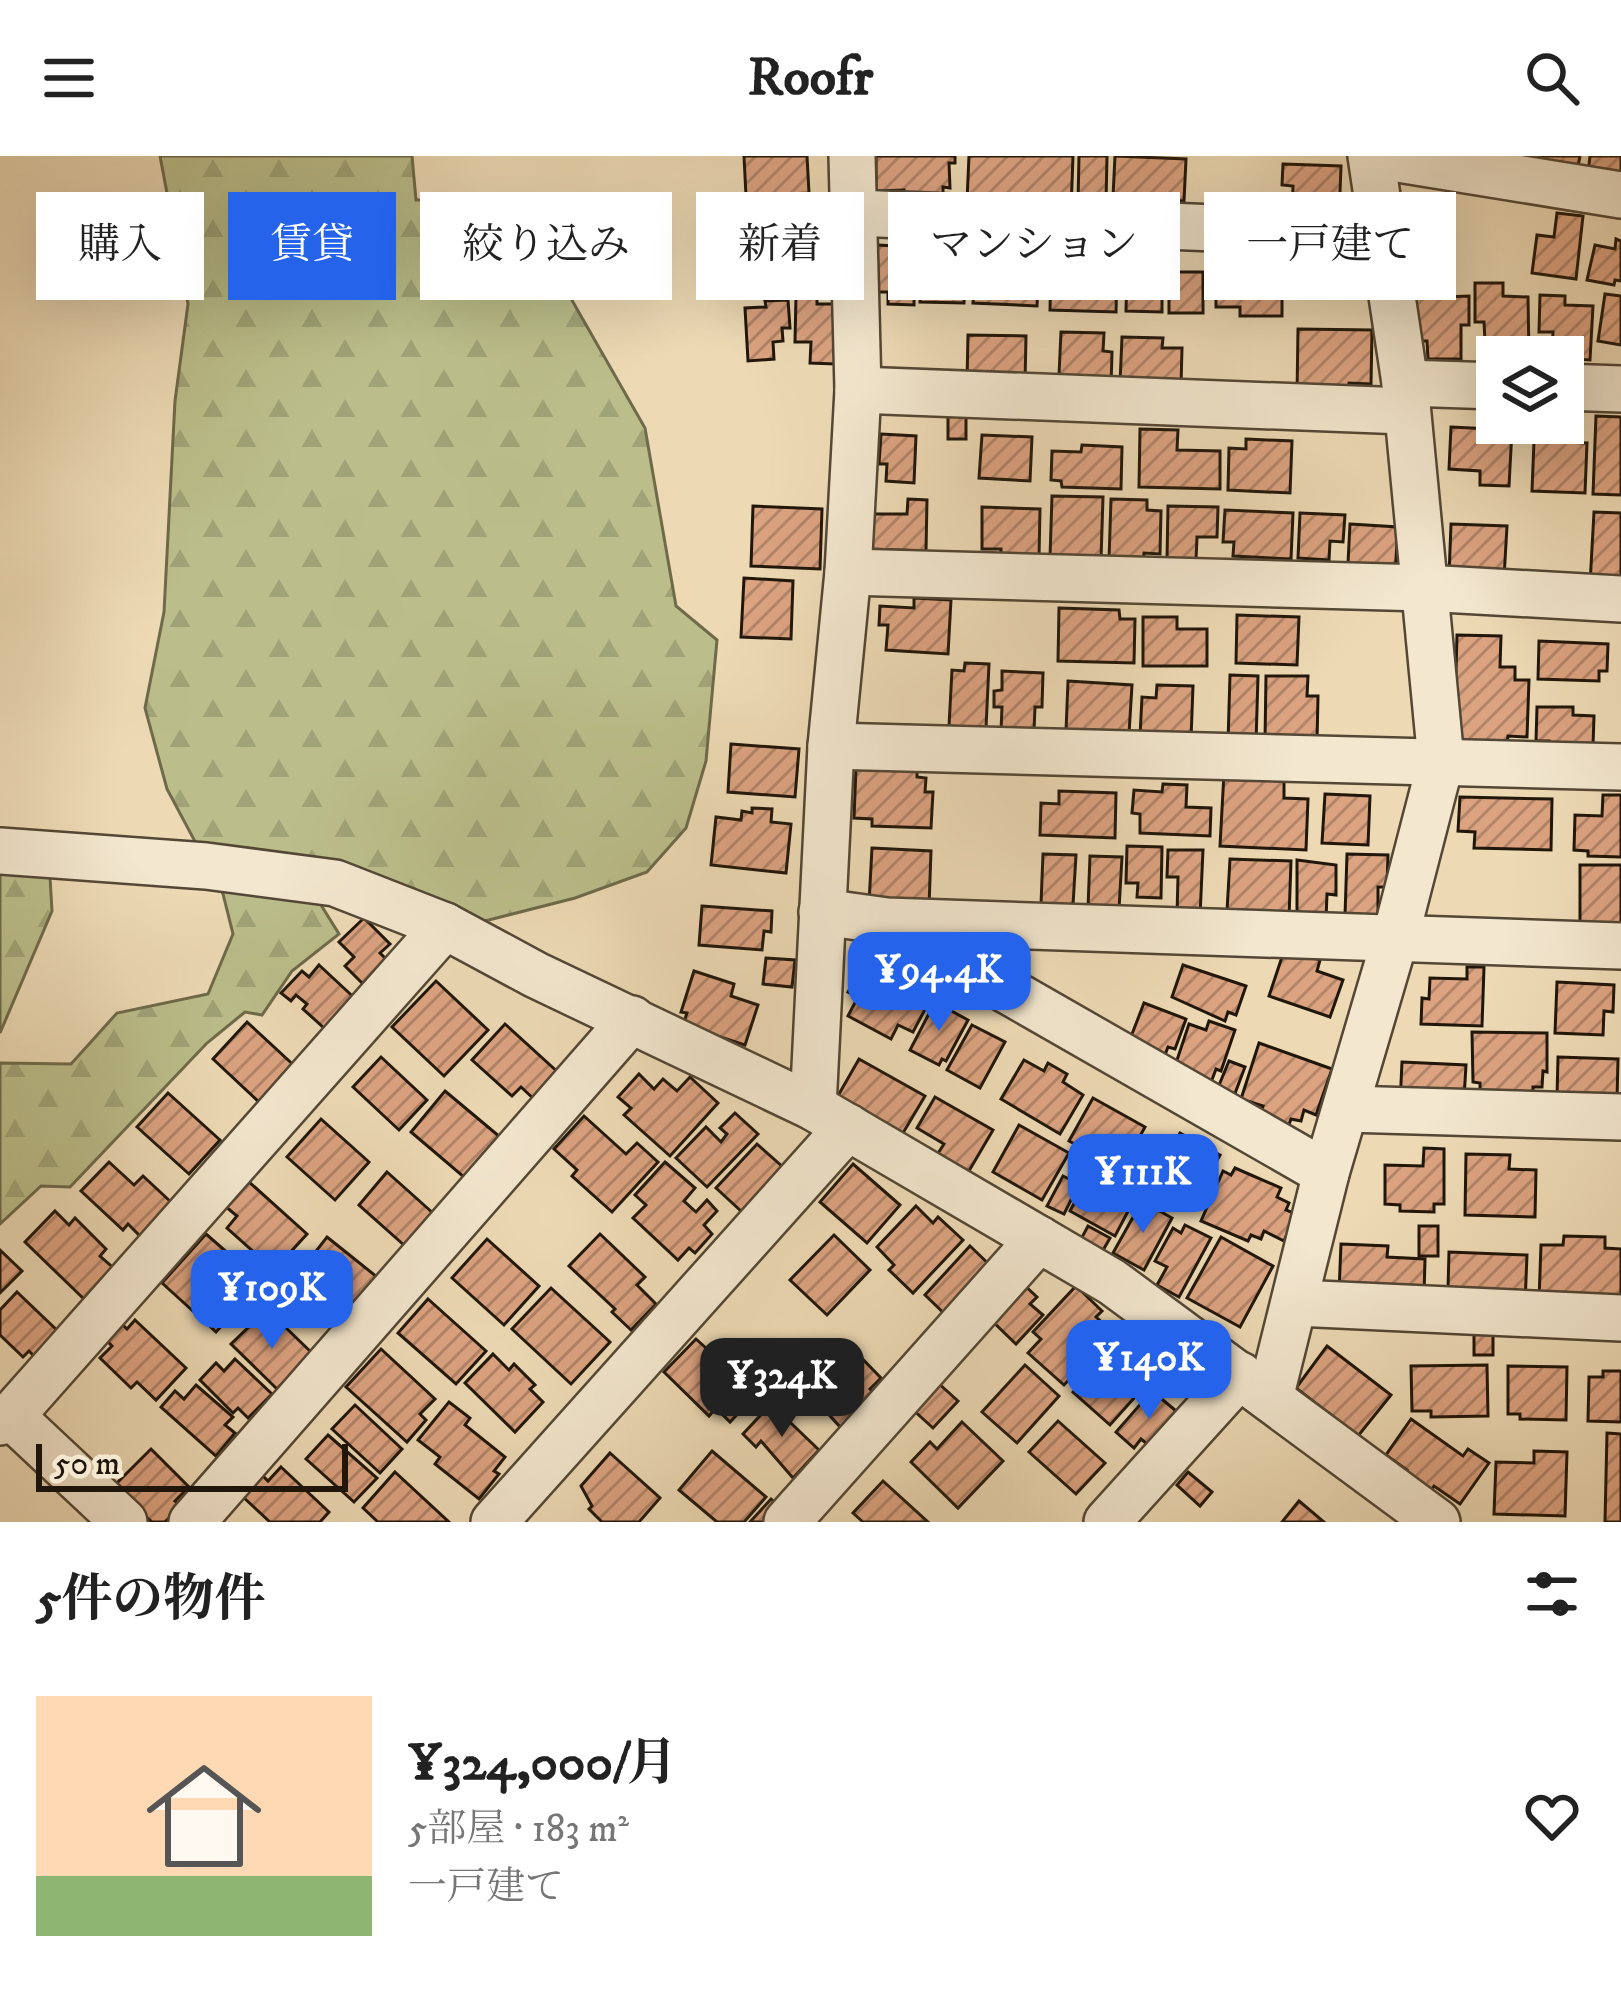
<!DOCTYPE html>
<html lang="ja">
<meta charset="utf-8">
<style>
body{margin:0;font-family:"IM FELL DW Pica","Noto Serif JP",serif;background:#f6f6f6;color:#222;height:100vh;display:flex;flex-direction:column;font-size:45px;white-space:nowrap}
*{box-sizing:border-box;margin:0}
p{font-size:39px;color:#767676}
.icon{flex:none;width:66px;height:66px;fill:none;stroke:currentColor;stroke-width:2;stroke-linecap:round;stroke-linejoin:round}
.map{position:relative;height:1366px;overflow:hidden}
.panel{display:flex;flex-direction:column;background:#fff;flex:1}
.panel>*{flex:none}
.hud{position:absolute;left:36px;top:36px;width:1551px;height:108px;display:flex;gap:24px}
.tools{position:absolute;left:1476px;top:180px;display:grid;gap:24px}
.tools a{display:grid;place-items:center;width:108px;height:108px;border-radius:0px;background:#fff;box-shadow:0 12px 48px #0002;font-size:60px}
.scale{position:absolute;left:36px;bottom:30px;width:312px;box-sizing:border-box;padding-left:12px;border:6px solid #20160a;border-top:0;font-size:33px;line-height:42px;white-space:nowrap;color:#20160a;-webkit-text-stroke:9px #f3e7cf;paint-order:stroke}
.price{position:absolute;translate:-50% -102px;padding:0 27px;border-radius:24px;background:#2563eb;color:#fff;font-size:39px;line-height:78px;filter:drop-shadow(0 3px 6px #0008)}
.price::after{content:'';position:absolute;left:50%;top:72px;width:36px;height:27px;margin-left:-18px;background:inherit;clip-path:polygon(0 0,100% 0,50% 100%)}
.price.active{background:#222;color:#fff}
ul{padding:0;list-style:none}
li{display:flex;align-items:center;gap:36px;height:300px;padding:0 36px}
li span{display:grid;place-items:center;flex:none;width:336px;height:240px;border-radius:0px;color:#555}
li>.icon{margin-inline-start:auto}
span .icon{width:144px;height:144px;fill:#fffc;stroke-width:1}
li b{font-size:51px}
h2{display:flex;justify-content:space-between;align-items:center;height:144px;padding:0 36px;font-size:51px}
.tag{padding:0 42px;border-radius:0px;background:#fff;box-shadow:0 12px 48px #0002;font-size:42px;line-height:108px}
.tag.active{background:#2563eb;color:#fff}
header{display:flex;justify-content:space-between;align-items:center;height:156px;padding:0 36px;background:#fff;font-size:54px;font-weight:800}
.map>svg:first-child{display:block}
</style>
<header><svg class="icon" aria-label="menu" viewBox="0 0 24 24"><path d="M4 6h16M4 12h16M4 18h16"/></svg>Roofr<svg class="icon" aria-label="search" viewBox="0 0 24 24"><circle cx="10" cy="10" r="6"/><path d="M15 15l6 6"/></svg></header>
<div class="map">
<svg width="1621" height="1366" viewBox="0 0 1621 1366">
<defs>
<pattern id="forest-firs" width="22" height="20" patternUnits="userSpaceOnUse" patternTransform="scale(3)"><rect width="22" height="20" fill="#bbbe8b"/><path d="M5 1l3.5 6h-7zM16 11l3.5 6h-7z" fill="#a0a377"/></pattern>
<pattern id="building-hatch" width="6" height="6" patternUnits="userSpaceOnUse" patternTransform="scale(3)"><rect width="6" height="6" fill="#dca381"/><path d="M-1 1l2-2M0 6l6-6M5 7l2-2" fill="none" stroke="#b28468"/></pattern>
</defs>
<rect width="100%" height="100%" fill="#eddab5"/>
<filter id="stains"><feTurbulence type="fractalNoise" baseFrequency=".00167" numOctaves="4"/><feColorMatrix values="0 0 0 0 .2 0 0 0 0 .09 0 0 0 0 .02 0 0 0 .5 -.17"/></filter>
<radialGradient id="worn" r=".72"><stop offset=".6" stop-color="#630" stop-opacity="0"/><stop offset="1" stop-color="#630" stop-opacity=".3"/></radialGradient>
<g fill="url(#forest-firs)" stroke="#6e6a4a" stroke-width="3">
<path d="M160 0H412L416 44 496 42 549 104 645 272 676 450 717 484 706 605 686 672 647 716 575 742 477 767 375 726 321 749 339 778 292 815 262 859 245 856 207 887 70 1031 41 1030 0 1068V907L71 908 117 857 208 838 233 778 223 738 167 633 145 552 164 456 175 245 188 148Z"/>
<path d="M0 694 49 704 52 755 0 877Z"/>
</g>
<g fill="url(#building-hatch)" stroke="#20160a" stroke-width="3">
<path d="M744 0H807L809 37 746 40Z"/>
<path d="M876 0H955V7H949L950 32 943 31V44L904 45V34L876 35Z"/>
<path d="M969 0H1073L1071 54 967 45Z"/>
<path d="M1079 0H1107L1106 47 1078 46Z"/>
<path d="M1115 0 1186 3 1184 45 1113 41Z"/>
<path d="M1517 0H1580L1578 11Z"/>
<path d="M1590 0H1621V23L1588 18Z"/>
<path d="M1283 8 1341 10 1339 63 1292 61 1293 30 1282 29Z"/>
<path d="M782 57 784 92 775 91 776 128 748 129 746 58Z"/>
<path d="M1557 57 1583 60 1576 123 1532 117 1537 79 1554 81Z"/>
<path d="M1616 83 1621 85V125L1615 124 1614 129 1587 124 1595 89 1615 93Z"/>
<path d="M922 86 965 88 964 147 920 146Z"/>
<path d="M877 89 915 91 914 149 888 148V136H876Z"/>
<path d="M993 108 1039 111 1037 150 973 147 975 116 993 117Z"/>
<path d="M1051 109 1108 111 1107 120 1117 121 1116 156 1050 154Z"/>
<path d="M1216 113 1265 114V124L1282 125V160H1240V151H1216Z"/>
<path d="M1127 115H1162V156L1126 155Z"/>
<rect x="1169" y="116" width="34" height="41"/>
<path d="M1475 127H1503V140L1528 141 1529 201 1495 202V185H1485L1484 166H1475Z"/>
<path d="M1605 138 1621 140V189L1598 185Z"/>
<path d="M1540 139 1565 140V149L1593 150 1590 204 1563 202V196L1552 195 1553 176H1539Z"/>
<path d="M796 140H817V148H837L835 208 810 207 811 186H795Z"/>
<path d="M1469 140V169H1461V203H1428L1427 185H1416L1415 142Z"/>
<path d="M788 144 790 172H782L783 185 773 186 774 203 748 205 745 152 766 151 765 145Z"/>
<path d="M1298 173 1372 174 1371 228 1349 227 1348 234 1297 239Z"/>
<path d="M1061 176 1104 177 1103 195 1112 196 1111 230 1077 229V220L1059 219Z"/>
<path d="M968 179 1026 180 1025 227 967 226Z"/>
<path d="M1122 181 1163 182 1162 192H1182L1181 230 1120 227Z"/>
<rect x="948" y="257" width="18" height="26"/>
<path d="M1596 260 1621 261V339L1593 338Z"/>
<path d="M1451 271 1512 274 1509 330 1480 329V315L1449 313Z"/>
<path d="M1140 273 1178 274 1177 294 1220 295V333L1139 331Z"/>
<path d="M881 278 916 280 914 327 886 325 887 308H879Z"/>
<path d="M982 279 1032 281 1030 325 979 322Z"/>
<path d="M1246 283 1292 285 1290 337 1228 334 1229 292 1246 293Z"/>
<path d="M1534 285 1587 287 1585 337 1532 335Z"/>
<path d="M1082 289 1122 291 1121 333 1062 331 1061 325 1051 324 1052 295 1081 296Z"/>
<path d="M1052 340 1103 341 1101 403 1050 401Z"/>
<path d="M908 343 927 344 926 395 870 393 871 358H907Z"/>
<path d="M1111 343 1147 344V354L1161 355 1160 398 1144 397 1143 405 1109 404Z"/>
<path d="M753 350 822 353 820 413 751 410Z"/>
<path d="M1168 350 1218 351 1217 381H1197L1196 404 1167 403Z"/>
<path d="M982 351 1040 353 1039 402 1001 401V393H982Z"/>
<path d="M1225 354 1293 357 1291 403 1233 400 1234 386H1223Z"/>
<path d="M1594 356 1621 357V429L1590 428Z"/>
<path d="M1300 357 1345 359 1343 386 1330 385 1329 404 1298 402Z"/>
<path d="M1350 368 1398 371 1395 419 1348 407Z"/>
<path d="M1451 368 1507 370 1504 422 1449 420Z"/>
<path d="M744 422 793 425 791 483 741 481Z"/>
<path d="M914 442 951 444 948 498 886 494 888 469H879L880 450 914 452Z"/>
<path d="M1059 452 1119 454 1120 463H1135L1134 507 1058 505Z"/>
<path d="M1237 459 1299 461 1297 509 1236 507Z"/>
<path d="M1143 461H1177V473H1207V510H1143Z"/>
<path d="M1457 479 1501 480 1500 511H1515V524H1529L1527 581 1508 580 1507 587 1454 585Z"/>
<path d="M1539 485 1608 488 1607 515H1599V525L1538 523Z"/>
<path d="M965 507 989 508 986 572 949 570 952 514 964 515Z"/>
<path d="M1002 515 1043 517 1042 551H1035L1034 575H1001L1002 551H994V535L1002 534Z"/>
<path d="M1230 519 1258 520 1256 587 1228 586Z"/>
<path d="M1266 520H1308L1307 540H1318L1317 585 1265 584Z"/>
<path d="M1068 525 1132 529 1129 578 1066 575Z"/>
<path d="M1157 529 1193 530 1191 583 1140 580 1142 541 1156 542Z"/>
<path d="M1537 551H1573V559L1594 560 1593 590 1549 596V585H1536Z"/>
<path d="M731 588 799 593 795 641 728 636Z"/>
<path d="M856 612 917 615V621L926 622 925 636H933L931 672 872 670V663L854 662Z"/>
<path d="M1224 617 1284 620V642L1308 643 1306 694 1220 690Z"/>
<path d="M1163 628 1187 629 1186 651 1211 652 1210 680 1140 677V658L1132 657 1134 634 1162 636Z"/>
<path d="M1059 635 1116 637 1115 682 1040 679 1041 647 1059 648Z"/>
<path d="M1325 638 1370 640 1368 689 1322 687Z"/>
<path d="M1603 639H1621V701L1588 700V695L1574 694 1575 659 1602 660Z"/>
<path d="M1460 641 1552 643 1551 694 1474 692 1475 676 1458 675Z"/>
<path d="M752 652 772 653 771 666 791 668 786 717 711 709 716 661 741 664 742 655 752 657Z"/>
<path d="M1127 690 1162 691 1161 742 1137 741 1138 727H1126Z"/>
<path d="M872 692 931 695 929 751 869 747Z"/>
<path d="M1168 694H1203L1200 760 1177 759 1178 721H1167Z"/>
<path d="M1043 698 1076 699 1073 749 1041 748Z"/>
<path d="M1347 698 1388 699 1387 731H1378V761L1345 760Z"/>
<path d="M1090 700 1122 701 1119 753 1088 752Z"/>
<path d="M1230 703 1291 705 1289 762 1227 755Z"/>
<path d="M1297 704 1336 709V739L1327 738 1326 763H1297Z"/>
<path d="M1580 709H1621V777L1580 767Z"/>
<path d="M702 750 772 755 771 776 764 775 762 794 699 789Z"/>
<path d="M364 762 390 788 380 797 393 810 369 834 345 810 354 801 339 786Z"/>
<path d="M1285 792 1320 804 1317 815 1343 824 1330 861 1269 840Z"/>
<path d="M868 798 917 823 912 833 930 844 913 876 898 869 891 883 848 860 858 841 848 836Z"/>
<path d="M766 802 795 804 792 831 763 828Z"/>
<path d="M319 809 361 848 343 868 335 861 324 872 303 853 307 848 296 839 291 845 281 837 302 815 309 821Z"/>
<path d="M1183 809 1246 830 1236 859 1228 856 1225 865 1172 841Z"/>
<path d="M1467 811H1484L1482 870 1421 868 1422 842 1429 843 1430 822 1467 823Z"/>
<path d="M694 815 734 828 731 840 758 849 745 889 683 869 687 857 681 856Z"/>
<path d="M436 825 488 874 444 920 392 871Z"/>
<path d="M1557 826 1614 829 1613 856 1604 855 1603 879 1555 877Z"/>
<path d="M935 846 968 864 946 905 942 903 939 909 910 894Z"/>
<path d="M1144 847 1186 863 1175 893 1168 891 1163 904 1127 891Z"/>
<path d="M1209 865 1235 874 1221 915 1216 913 1210 929 1173 916 1189 868 1206 874Z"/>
<path d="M247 866 300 915 276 940 269 934 259 946 213 903Z"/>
<path d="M505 868 561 919 536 945 521 931 512 940 472 904Z"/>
<path d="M972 869 1005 886 980 932 947 914Z"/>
<path d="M1472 876 1547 877V916L1543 915 1542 931H1533V948H1480V927L1473 926Z"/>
<path d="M1259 887 1332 913 1316 959 1304 954 1301 965 1291 963 1287 974 1258 964 1263 950 1241 943Z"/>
<path d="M381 901 427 944 399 974 353 931Z"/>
<path d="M1558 901 1618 903 1617 944 1557 941Z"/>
<path d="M859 903 925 940 900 982 835 945Z"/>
<path d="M1024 904 1044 915 1048 907 1067 918 1063 926 1083 939 1060 978 1001 943Z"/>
<path d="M1229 905 1245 911 1234 940 1217 934Z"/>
<path d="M1402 906 1466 909 1464 943 1400 948Z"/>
<path d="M639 918 654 933 663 923 677 935 690 921 718 947 670 1000 624 959 631 952 618 941Z"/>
<path d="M445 935 500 981 465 1022 411 976Z"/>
<path d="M168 937 220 984 189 1018 137 971Z"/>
<path d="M935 941 993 974 966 1020 935 1002 944 988 917 972Z"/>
<path d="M1093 942 1145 971 1121 1014 1069 985Z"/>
<path d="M735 957 758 978 707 1031 676 1002 706 971 721 986 727 978 720 972Z"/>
<path d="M584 960 626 998 637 987 658 1006 612 1056 572 1020 577 1014 554 993Z"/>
<path d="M321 963 369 1006 335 1044 287 1001Z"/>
<path d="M1019 969 1069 997 1042 1044 993 1016Z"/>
<path d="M1180 977 1220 999 1189 1054 1135 1025 1148 1001 1163 1009Z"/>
<path d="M757 988 784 1012 742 1056 716 1032Z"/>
<path d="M1424 992 1444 993V1048H1434V1056L1400 1055V1049L1385 1048V1009L1423 1010Z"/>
<path d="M1466 998 1510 999 1509 1013 1536 1014 1535 1061 1465 1059Z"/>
<path d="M109 1006 134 1029 143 1020 172 1047 141 1081 128 1068 123 1074 81 1035Z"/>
<path d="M665 1006 695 1032 684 1045 696 1056 707 1044 717 1055 704 1069 712 1078 695 1097 689 1092 678 1104 633 1062 646 1049 635 1039Z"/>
<path d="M853 1008 900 1049 867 1087 820 1046Z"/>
<path d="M1235 1012 1281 1032 1277 1041 1289 1047 1286 1054 1296 1058 1284 1085 1264 1075 1261 1083 1251 1079 1248 1085 1201 1065 1223 1015 1231 1019Z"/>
<path d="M387 1016 434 1058 405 1090 359 1049Z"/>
<path d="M1063 1020 1079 1028 1064 1058 1047 1050Z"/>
<path d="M248 1025 307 1078 274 1114 227 1072 237 1060 225 1050Z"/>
<path d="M1086 1025 1105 1036 1110 1028 1135 1042 1115 1080 1070 1055Z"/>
<path d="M1142 1045 1172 1062 1144 1114 1113 1097Z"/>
<path d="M916 1050 933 1067 938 1061 963 1084 913 1137 889 1114 894 1109 877 1091Z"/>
<path d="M55 1055 69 1069 75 1062 106 1093 100 1100 117 1115 87 1146 25 1086Z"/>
<path d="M1185 1069 1211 1082 1179 1141 1157 1129 1167 1111 1155 1105 1173 1072 1181 1077Z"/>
<path d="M1088 1070 1110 1082 1102 1096 1080 1085Z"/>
<rect x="1419" y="1070" width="19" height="30"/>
<path d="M206 1078 237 1105 226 1116 251 1138 216 1176 162 1127Z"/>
<path d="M600 1078 645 1121 637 1129 656 1148 631 1174 612 1156 615 1153 569 1110Z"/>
<path d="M834 1079 870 1114 827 1159 790 1124Z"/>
<path d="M1564 1080 1605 1081V1092L1621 1093V1147L1539 1144 1541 1089H1563Z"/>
<path d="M327 1081 382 1125 343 1161 295 1122Z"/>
<path d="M1221 1081 1273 1110 1240 1171 1187 1142Z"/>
<path d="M487 1083 539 1130 504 1169 452 1122Z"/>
<path d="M1341 1088 1388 1090 1387 1101 1425 1103 1424 1139 1339 1136Z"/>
<path d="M970 1090 995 1114 950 1163 925 1139Z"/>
<path d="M0 1094 22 1115 0 1137Z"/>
<path d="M1449 1096 1527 1099 1525 1148 1448 1132Z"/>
<path d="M1022 1127 1037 1141 1030 1148 1043 1159 1016 1188 989 1162Z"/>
<path d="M1076 1130 1102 1155 1096 1161 1113 1176 1064 1229 1028 1197 1041 1183 1033 1176Z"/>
<path d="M551 1132 610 1186 571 1228 512 1173Z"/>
<path d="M17 1136 61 1178 37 1203 29 1195 23 1201 0 1179V1154Z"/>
<path d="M428 1143 486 1195 456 1228 398 1177Z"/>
<path d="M135 1164 186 1212 156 1244 137 1226 131 1232 100 1202 112 1190 105 1183 121 1167 127 1173Z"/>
<path d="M256 1164 272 1180 283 1169 312 1197 277 1233 231 1188Z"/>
<path d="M1129 1173 1154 1193 1137 1213 1112 1192Z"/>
<path d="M1474 1175 1493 1176V1199H1474Z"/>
<path d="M696 1183 716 1201 723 1194 762 1232 730 1266 716 1252 709 1260 664 1216Z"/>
<path d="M848 1188 881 1222 870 1233 877 1240 842 1273 803 1230Z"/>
<path d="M1327 1190 1391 1239 1358 1280 1296 1232Z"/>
<path d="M381 1193 435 1243 420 1258 426 1264 407 1286 346 1231Z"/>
<path d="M493 1198 509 1214 514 1208 535 1229 530 1233 543 1246 515 1276 465 1227Z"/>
<path d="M1106 1198 1144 1231 1110 1269 1073 1236Z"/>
<path d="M235 1203 272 1238 248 1262 238 1252 233 1257 200 1224 216 1207 224 1215Z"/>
<path d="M1025 1209 1059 1240 1017 1287 982 1256Z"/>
<path d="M1487 1209 1488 1260 1431 1261V1255H1412L1411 1210Z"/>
<path d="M1508 1210 1567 1211 1566 1264 1520 1263V1258H1508Z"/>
<path d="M1603 1215H1621V1266L1588 1265 1589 1221H1603Z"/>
<path d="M936 1225 958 1245 933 1272 911 1252Z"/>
<path d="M196 1229 233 1261 225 1269 235 1277 216 1300 161 1251 175 1235 184 1243Z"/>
<path d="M795 1230 808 1244 792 1258 780 1244Z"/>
<path d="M1152 1235 1181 1259 1152 1292 1141 1283 1134 1292 1116 1276Z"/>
<path d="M449 1246 470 1262 465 1269 505 1301 494 1315 499 1318 479 1343 435 1308 440 1301 418 1284Z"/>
<path d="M771 1248 819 1294 793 1322 761 1285 756 1291 743 1278Z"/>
<path d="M355 1249 402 1293 380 1317 332 1273Z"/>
<path d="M1411 1263 1463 1300 1468 1293 1489 1307 1460 1348 1434 1330 1427 1340 1401 1322 1407 1314 1386 1299Z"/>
<path d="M1058 1265 1105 1307 1076 1338 1029 1296Z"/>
<path d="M962 1266 1003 1305 958 1352 911 1306 930 1286 937 1293Z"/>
<path d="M1607 1277 1621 1278V1366H1605Z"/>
<path d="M328 1279 377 1322 354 1346 306 1303Z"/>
<path d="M151 1293 189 1331 175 1345 182 1350 165 1366H152L111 1333Z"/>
<path d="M712 1295 766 1341 744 1366H717L679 1334Z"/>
<path d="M1534 1295 1567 1296 1565 1360 1494 1358 1496 1306 1534 1307Z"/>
<path d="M610 1297 660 1342 639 1366H602L589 1353 592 1350 581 1330Z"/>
<path d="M281 1311 329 1356 320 1366H270L243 1341 262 1319 268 1325Z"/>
<path d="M395 1316 449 1366H378L363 1352Z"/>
<path d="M1188 1316 1212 1336 1200 1350 1177 1329Z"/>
<path d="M883 1325 928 1366H863L853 1357Z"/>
<path d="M771 1343 782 1353 771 1366H750Z"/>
<path d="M1299 1345 1324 1366H1282Z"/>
</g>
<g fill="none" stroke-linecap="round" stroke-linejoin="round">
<g stroke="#534735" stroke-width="50">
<g id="minor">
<path d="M1380 0 1621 39"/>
<path d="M855 57 1383 79"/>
<path d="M1405 227 1497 230"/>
<path d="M1563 231 1621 233"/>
<path d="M858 234 1405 255"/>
<path d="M848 416 1424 432 1621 443"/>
<path d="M831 590 1621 611"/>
<path d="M0 695 206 710 335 727 445 770 536 819 813 951 1112 1126 1437 1366"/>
<path d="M822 756 887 765 1621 790"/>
<path d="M895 770 1326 1017"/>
<path d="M813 951 831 590 848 416 858 234 852 0"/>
<path d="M1347 953 1621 961"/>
<path d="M1296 1147 1621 1162"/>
<path d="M1270 1242 1326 1017 1395 783 1441 605 1405 227 1371 0"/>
<path d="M11 1260 124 1366"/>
<path d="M0 1266 11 1260 445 770"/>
<path d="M192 1366 632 863"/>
<path d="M494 1366 848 971"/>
<path d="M787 1366 1039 1083"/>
<path d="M1107 1366 1240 1219"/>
</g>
</g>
<use href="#minor" stroke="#f3e7cf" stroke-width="45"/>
</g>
<rect width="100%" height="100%" filter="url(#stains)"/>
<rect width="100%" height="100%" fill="url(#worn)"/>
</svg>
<div class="tools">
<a><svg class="icon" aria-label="layers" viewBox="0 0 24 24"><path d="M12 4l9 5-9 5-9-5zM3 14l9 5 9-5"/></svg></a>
</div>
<div class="scale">50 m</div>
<b class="price" style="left:939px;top:878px">¥94.4K</b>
<b class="price" style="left:1143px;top:1080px">¥111K</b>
<b class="price" style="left:272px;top:1196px">¥109K</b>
<b class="price" style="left:1149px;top:1266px">¥140K</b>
<b class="price active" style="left:782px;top:1284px">¥324K</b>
<div class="hud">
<a class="tag">購入</a>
<a class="tag active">賃貸</a>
<a class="tag">絞り込み</a>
<a class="tag">新着</a>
<a class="tag">マンション</a>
<a class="tag">一戸建て</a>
</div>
</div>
<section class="panel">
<h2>5件の物件<svg class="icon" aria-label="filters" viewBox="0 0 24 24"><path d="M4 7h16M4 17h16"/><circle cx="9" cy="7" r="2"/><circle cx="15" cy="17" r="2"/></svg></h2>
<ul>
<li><span style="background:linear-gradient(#ffd9b3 75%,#8fb573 0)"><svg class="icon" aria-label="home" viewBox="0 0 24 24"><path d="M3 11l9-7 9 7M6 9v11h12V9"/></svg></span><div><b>¥324,000/月</b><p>5部屋 · 183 m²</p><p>一戸建て</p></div><svg class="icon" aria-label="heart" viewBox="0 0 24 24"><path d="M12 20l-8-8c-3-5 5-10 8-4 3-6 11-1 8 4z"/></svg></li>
</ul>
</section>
